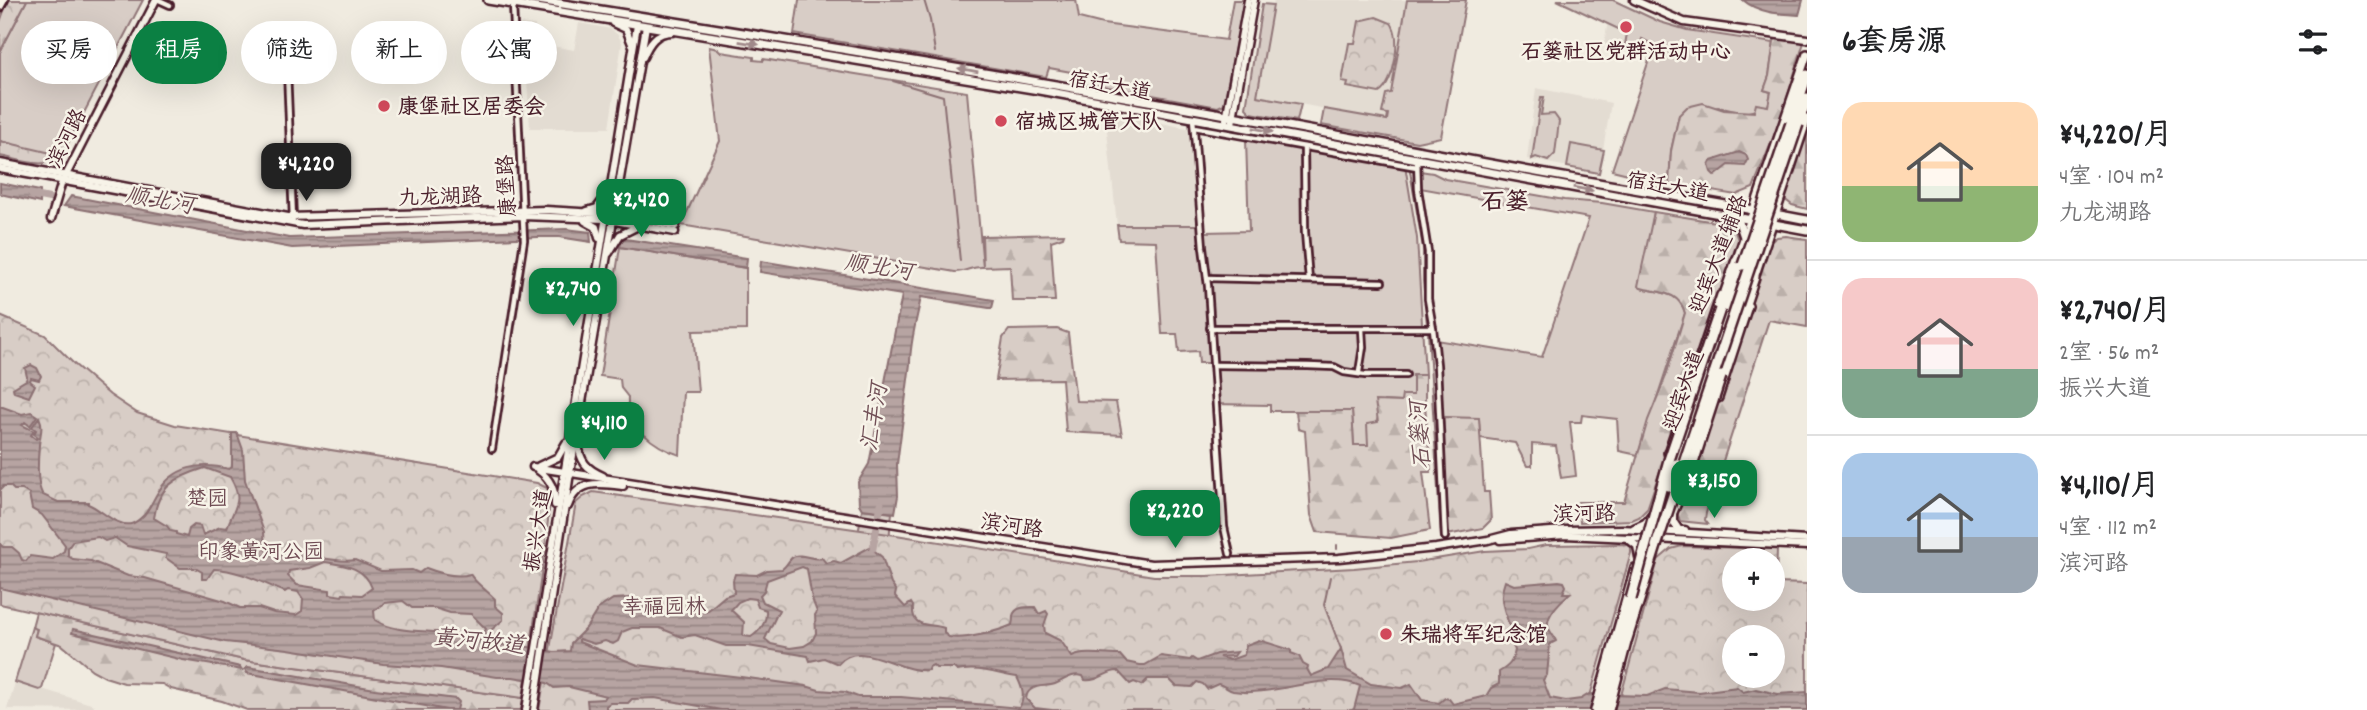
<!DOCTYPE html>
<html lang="zh">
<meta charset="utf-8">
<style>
body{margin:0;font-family:Dekko,"LXGW WenKai TC",sans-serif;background:#f2f2f2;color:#202124;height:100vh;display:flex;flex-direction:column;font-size:26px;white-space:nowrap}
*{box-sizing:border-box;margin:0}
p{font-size:23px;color:#757577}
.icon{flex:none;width:38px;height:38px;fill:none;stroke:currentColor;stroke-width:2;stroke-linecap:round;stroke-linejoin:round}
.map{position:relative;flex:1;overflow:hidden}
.sheet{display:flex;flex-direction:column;background:#fff;width:560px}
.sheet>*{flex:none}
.hud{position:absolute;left:21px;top:21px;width:665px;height:63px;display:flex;gap:14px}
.fabs{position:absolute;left:1722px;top:548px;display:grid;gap:14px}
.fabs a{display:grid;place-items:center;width:63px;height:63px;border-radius:50%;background:#fff;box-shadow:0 7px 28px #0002;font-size:35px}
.price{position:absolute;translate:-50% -60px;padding:0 16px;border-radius:14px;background:#0b8043;color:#fff;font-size:23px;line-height:46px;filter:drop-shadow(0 2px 4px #0008)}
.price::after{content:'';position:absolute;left:50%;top:42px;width:21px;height:16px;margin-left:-10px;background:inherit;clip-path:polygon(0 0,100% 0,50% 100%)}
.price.selected{background:#222;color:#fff}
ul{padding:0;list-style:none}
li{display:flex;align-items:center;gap:21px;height:175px;padding:0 35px}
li+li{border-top:2px solid #e0e0e0}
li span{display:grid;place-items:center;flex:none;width:196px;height:140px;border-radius:21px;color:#555}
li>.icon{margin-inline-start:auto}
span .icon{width:84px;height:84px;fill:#fffc;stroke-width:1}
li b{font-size:30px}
h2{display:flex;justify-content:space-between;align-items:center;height:84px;padding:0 35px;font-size:30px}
.pill{padding:0 24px;border-radius:32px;background:#fff;box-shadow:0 7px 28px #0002;font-size:24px;line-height:63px}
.pill.selected{background:#0b8043;color:#fff}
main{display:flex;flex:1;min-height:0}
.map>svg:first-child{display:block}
</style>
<main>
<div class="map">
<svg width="1807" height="710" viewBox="0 0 1807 710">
<defs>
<pattern id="forest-firs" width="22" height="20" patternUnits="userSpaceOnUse" patternTransform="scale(1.75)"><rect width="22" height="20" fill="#d8cdc6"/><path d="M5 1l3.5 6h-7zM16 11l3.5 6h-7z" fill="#bbb0aa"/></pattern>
<pattern id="wetland-marsh" width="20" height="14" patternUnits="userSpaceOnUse" patternTransform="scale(1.75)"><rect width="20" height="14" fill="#d8cdc6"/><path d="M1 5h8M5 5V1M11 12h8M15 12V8" fill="none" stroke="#bbb0aa"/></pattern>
<pattern id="park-crowns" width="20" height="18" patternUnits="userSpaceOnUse" patternTransform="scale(1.75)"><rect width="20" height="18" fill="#d8cdc6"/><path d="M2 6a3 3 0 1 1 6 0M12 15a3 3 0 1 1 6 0" fill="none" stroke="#bbb0aa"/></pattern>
<pattern id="water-rules" width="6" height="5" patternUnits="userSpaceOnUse" patternTransform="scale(1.75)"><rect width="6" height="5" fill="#b7a4a2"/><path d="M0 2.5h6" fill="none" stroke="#978584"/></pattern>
</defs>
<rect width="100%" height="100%" fill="#f0ebe0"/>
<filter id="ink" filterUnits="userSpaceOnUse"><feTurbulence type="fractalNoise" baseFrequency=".0143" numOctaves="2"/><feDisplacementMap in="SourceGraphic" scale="14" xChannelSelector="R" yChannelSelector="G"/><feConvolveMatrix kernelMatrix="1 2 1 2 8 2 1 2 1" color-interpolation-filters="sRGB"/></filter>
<g filter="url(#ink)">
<g fill="#e3dcd2">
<path d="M1274 0H1407L1391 93 1386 94 1382 113H1388L1386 120 1257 96Z"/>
<path d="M1608 21 1645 28 1641 51 1604 44Z"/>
<path d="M520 23 535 25 536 43 574 50 579 23 611 29 618 35 622 43 609 128H530L525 48Z"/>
<path d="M1536 88 1611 103 1599 173 1527 159Z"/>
<path d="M1105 112 1192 129 1200 225H1117Z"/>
<path d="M32 627 37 629 35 636 56 643 42 689 94 705 93 710 7 709Z"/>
</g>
<g fill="#d8cdc6" stroke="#917678" stroke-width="2">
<path d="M27 0H143L64 151C45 157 19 145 0 141V52Z"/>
<path d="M799 0H1076L1079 18 1103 24 1226 40 1233 0H1244L1225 99 1224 104 1218 107 1092 84 1093 76 1049 68 1046 77 794 34Z"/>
<path d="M1407 0H1466L1441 137 1417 142 1321 125 1324 109 1387 120 1388 114 1382 113 1386 94 1391 93Z"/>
<path d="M1557 0H1613L1660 22 1687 30 1774 43 1769 76 1764 90 1771 92 1768 107 1744 113 1718 107 1679 115 1671 151 1669 184 1612 170 1654 45 1642 39 1639 48 1625 45 1627 33Z"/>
<path d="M1262 4 1273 5 1257 96 1301 104 1297 121 1251 113 1246 108Z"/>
<path d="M709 47 718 49 721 52 754 57V60L763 61V59L967 92 983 267C973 266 966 272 955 272L681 225 720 141Z"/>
<path d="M1541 97H1544L1541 115 1554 114 1559 121 1555 154 1548 161 1536 157 1532 159Z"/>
<path d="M1246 140 1405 165 1417 238 1425 375H1413V395L1402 402 1384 401 1368 445H1354L1352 411H1270V405L1213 404 1210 363H1199L1198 351 1179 352 1177 334H1162L1156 241 1119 240 1117 225H1200L1204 232 1249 231Z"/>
<path d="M1571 144 1604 150 1599 173 1567 167Z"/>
<path d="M1420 171 1433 173 1445 179 1564 200 1602 203 1654 212 1641 288C1660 293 1679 291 1685 313L1638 455 1619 451 1617 419 1582 415 1581 422H1570L1576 476 1561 478 1556 446 1532 444V466H1527L1515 443 1480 438 1479 419 1442 417 1436 340 1542 357 1589 218 1420 188Z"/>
<path d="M620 247 746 268V330L693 331 698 392H683L680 455C654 447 626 426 628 397L621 388 620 379 600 376Z"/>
<path d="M32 627 37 629 35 636 56 643 42 689 39 690 15 682Z"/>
</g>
<g fill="url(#forest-firs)" stroke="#917678" stroke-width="2">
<path d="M1778 36 1804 42 1781 118 1753 188 1736 195 1669 184 1671 151 1679 115 1687 107 1703 103 1724 110 1754 112 1756 104 1768 106 1771 92 1764 90 1769 76 1774 41Z"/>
<path d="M1807 118V209L1792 205 1783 198Z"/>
<path d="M1654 212 1728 224 1734 229 1738 240 1647 509 1639 517 1632 520 1580 522 1578 502H1624L1648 420 1666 376 1685 313C1679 291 1660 293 1641 288L1638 286Z"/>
<path d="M1064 234 1063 237 1051 241 1055 301H1012L1010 266 983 267 982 236Z"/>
<path d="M1786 236 1807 239V327L1769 320 1706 513 1705 520 1708 524 1680 521 1676 510 1769 243 1777 237Z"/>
<path d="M1057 329 1068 333 1076 401 1116 402 1122 435 1066 432 1062 379 996 380 1003 338 1009 330Z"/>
<path d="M1413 375H1425V405L1431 472H1423L1430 530 1391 538 1317 532 1311 515 1305 431 1298 429 1296 411H1352L1354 445H1368L1367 424 1378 422 1375 401 1401 402 1402 395H1413Z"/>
<path d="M1442 417 1479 418 1484 492H1489L1491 520 1483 528 1447 535Z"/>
<path d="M36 612 244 660 523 698 521 710H247L222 701 171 689 162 684 124 683 105 677 92 670 62 645 35 636 37 629 32 627Z"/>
</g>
<path fill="url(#wetland-marsh)" stroke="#917678" stroke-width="2" d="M862 509 892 513 887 555 858 535Z"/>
<g fill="url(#park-crowns)" stroke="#917678" stroke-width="2" fill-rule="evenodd">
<path d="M8 0H27L0 52V22Z"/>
<path d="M1376 17 1391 23C1402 37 1395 83 1379 93L1347 87 1348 83 1342 82 1349 43H1355L1359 21Z"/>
<path d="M0 141 51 153 64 151C51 173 21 160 0 156Z"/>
<path d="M0 316 45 335 74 364 110 395 137 413 175 425 537 483 547 488 550 501 545 549 523 698 244 660 0 604Z"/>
<path d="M593 492 896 535 1154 576H1207L1354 568 1417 562 1485 551 1528 549 1546 545 1626 544 1631 547V553L1586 710H539L576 503 583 497Z"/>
<path d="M1682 546 1777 549 1776 583 1807 584V710H1617L1658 560 1671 549ZM1734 560H1773V598H1734ZM1734 637H1773V676H1734Z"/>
</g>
<g fill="url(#water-rules)" stroke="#8b6f72" stroke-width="2" fill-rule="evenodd">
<path d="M1743 0H1803L1799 15C1780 14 1758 13 1743 0Z"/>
<path d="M1739 152 1746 155 1748 160 1745 166 1729 165 1715 176 1711 172 1709 165 1711 161Z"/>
<path d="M0 183 40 191V203L0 194Z"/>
<path d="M71 196 289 238 566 229 590 232 591 242 559 237H538L292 248 64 206Z"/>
<path d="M626 239 747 258 746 268 620 247 622 240Z"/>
<path d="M761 261 994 300 992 308H989L921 297C917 319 910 341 910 364L897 464 898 496 895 513 862 509 859 504 858 482 869 464 902 295 760 272Z"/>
<path d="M31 365 37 368 41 376 39 380 31 378 30 381 35 385 29 397 14 392 13 388 26 380 27 377 25 368Z"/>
<path d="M0 406 22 414 31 412 37 416 30 426 25 422 22 425 34 431 31 435 36 439 38 437 34 434 36 430 32 427 39 417C44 427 40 434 39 445 38 457 36 486 43 495L58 502H88V504C101 509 116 527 131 524 136 523 141 518 144 515 150 508 153 500 158 492 174 466 201 462 229 469L232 467V433H237L243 450 245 480 264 532 265 549 275 556C284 553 291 550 301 551 306 552 312 556 317 557 327 559 347 562 355 560L381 571 412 570 419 573 426 568C439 573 458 578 470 574 476 584 487 590 495 599V606L503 613V620L490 631 486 641 503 645 508 643 554 652 570 651 571 643 586 628 598 609 613 599 630 598 685 611 706 612 725 596 734 593 733 580 735 574 757 575 767 570 782 569C787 566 789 559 793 557 801 552 813 561 822 558L826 563 834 561 841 563 870 547 882 557 891 584 896 591 895 596 905 607 911 603 913 606C911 629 929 623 944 628V633L949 637C965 640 996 632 1012 625 1013 622 1013 619 1013 616 1015 606 1028 607 1035 607L1039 614 1046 611 1048 614 1044 625 1045 633 1061 641 1072 657C1083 651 1107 655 1120 655L1126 662 1140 665H1145L1161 656 1190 660 1192 658 1197 661 1216 654 1237 652 1234 656 1219 657 1230 660 1244 655 1246 645 1259 640 1291 650V653L1299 656 1303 664 1308 667 1307 669 1311 676 1328 669 1341 649 1347 670 1371 684 1402 688 1411 684 1422 700 1439 703 1445 698 1449 699 1453 704 1486 696 1491 688 1499 684V672C1509 666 1513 662 1515 650 1510 643 1513 636 1510 627 1504 610 1498 599 1505 581L1514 585 1559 581 1564 582 1566 586 1563 593H1570C1563 599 1546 614 1548 626 1549 632 1554 635 1556 641L1550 644 1547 675 1543 680 1550 698 1566 701 1581 699 1589 694 1647 696 1665 689 1699 692 1737 687 1743 692 1756 689 1778 694 1807 692V710H1352L1354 709 1360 686C1324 670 1274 698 1233 691 1228 690 1224 685 1218 684L1207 689 1203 684 1197 682 1192 687 1176 686 1169 679H1148L1142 685 1134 682 1130 684 1118 671C1106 671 1098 682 1085 680L1083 676C1070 673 1066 680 1055 684 1048 687 1038 684 1032 689 1027 692 1027 694 1026 699L1035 708 1052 710H721L655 698 632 699 628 703H610L606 706V710H588L587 700 604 699 606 696 569 687 554 688 547 683 513 677H497L441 668 383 664 288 649 225 642 0 588V544L3 547H12L19 553 22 560 26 561 30 556 53 559 64 551 65 545 42 515 32 509 29 494 22 490H14L10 486H4L0 490ZM205 468 230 477C245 503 234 505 227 528L220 527 203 535 200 526 194 525 189 529 187 537 176 534V532L171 531 167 526 154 518C158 486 176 477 205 468ZM98 537 105 541 115 538 127 546 166 554V558L180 568H195L202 572V579H207L214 569C240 570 262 583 285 592L288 590 298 592 303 599 302 611 296 615 274 613 259 608H240L225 601 145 578 128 576 91 561 73 559 68 556V548L73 541ZM325 562C344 565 365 567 372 588L362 595 343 594 342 596 330 594V590L297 585 288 576 289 571 310 568ZM802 567 807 569 812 599 817 612 815 615 816 633 812 641 804 646 790 648 771 644 765 639 779 610 763 602 760 595 764 591 767 580ZM747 598 755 599 758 607 766 610C767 622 760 631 751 637L743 636 744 622 731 610 738 602ZM403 601 412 608H434L450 613 471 614 486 629 480 641C470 638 459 635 448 633 423 630 395 633 375 620L374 611 385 603ZM632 628H660L682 637 695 635 726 646H748L808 656 810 661 824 658 838 664C860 637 900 674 928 670L929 667 933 665 936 668H954L957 671C978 666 996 674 1017 677 1022 687 1026 697 1019 708L901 697H858L845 692 819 690 806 686 741 677 638 665 579 642V639L594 644 605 641 613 644 618 641 622 632Z"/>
<path d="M73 629 240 667 242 670 183 660 72 633Z"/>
<path d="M248 667 375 689 456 699 459 702 457 710H447L247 673 245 669Z"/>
</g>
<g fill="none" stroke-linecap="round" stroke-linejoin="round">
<g stroke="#8b6f72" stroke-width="2">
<path d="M924 0 930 20 935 52"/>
<path d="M893 81 943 96 960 261"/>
<path d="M1410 171 1423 248V281L1427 325"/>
<path d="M1428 332 1441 537"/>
<path d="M1337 549V545"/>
<path d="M1330 577 1324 605 1341 649"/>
</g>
<g stroke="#b7a4a2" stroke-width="7">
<path d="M32 195 52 199"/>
<path d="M873 548 881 504"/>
</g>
<g stroke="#4a1f2b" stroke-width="10">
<g id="street">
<path d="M159 0 170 5"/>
<path d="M0 9 5 0"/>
<path d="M287 70 293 219"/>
<path d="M1193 118 1203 247 1208 286 1224 527 1230 554"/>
<path d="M1194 127 1417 167"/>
<path d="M1304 147 1305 232 1309 280"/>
<path d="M1207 278 1382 282"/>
<path d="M1210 328H1433L1428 299V252L1418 189 1417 159"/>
<path d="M1433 328 1437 365 1445 537"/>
<path d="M1213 365 1308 366 1334 367 1344 372 1365 375H1406"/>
<path d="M1359 372 1363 347 1362 329"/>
<path d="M492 449 524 240 513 5"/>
</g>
</g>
<g stroke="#4a1f2b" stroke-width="11">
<g id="secondary">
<path d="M1634 0 1684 22 1807 39"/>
<path d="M613 23 626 29 632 44"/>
<path d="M643 57C649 43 656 32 672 32"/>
<path d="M1226 119 1248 0"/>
<path d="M1232 124 1254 0"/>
<path d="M0 163 288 217 546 210 613 214 676 226"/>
<path d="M0 169 303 225 523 216 604 219 675 232"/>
<path d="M620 186 624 205 633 217"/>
<path d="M587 211 597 208 605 197"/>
<path d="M51 219 61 185 156 0"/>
<path d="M585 221 596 227 599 238"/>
<path d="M609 253 620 235 638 226"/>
<path d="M578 443C580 461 586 469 603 476"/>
<path d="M539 466 558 457 566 443"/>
<path d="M533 467 1151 564 1339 558 1436 548 1488 540 1511 534 1565 530 1622 529 1807 540"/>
<path d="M538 470C550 478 556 491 555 505"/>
<path d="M568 506C577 479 600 483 623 486"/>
<path d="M1673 513V521L1679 530H1685"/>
<path d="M1634 528 1645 523 1652 514"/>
<path d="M1628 539 1637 546 1639 557"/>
<path d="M1500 540 1565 535 1807 546"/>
<path d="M526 710 637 25"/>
<path d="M534 710 570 473 646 26"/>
</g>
</g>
<g stroke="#4a1f2b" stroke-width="12">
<g id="primary">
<path d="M488 0 1039 90 1807 230"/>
<path d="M538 0C839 48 1139 97 1438 154 1560 178 1684 196 1807 220"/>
<path d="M0 1 1 0"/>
<path d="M1730 216 1739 222 1744 237"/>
<path d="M1736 262 1807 54"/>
<path d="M1753 281 1807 119"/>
<path d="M1718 398 1748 306"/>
<path d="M1668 453 1721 295"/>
<path d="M1666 528 1681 494"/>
<path d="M1595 710 1635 568"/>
</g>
</g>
<g stroke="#4a1f2b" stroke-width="14">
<g id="highway">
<path d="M1791 123 1807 75"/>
<path d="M1798 124 1807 98"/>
<path d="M1720 309 1737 260"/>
<path d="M1721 376 1754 277"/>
<path d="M1676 464 1743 265"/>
<path d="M1600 710 1633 594"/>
<path d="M1608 710 1626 642 1656 546"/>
</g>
</g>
<use href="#street" stroke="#f7f3e8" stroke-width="4.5"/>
<use href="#secondary" stroke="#f7f3e8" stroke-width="6"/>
<use href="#primary" stroke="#f7f3e8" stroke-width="7"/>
<use href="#highway" stroke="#f7f3e8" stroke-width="9"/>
<g stroke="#4a1f2b" stroke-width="14" stroke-linecap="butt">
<g id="highway-bridge">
<path d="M1743 265 1791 123"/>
<path d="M1668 486 1676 464"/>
<path d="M1678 496 1693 463 1721 376"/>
<path d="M1656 546 1798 124"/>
<path d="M1631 599 1669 460 1720 309"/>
</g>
</g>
<use href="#highway-bridge" stroke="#f7f3e8" stroke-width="9"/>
</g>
<defs><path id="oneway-solid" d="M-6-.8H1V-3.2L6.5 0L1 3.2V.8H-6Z" transform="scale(1.75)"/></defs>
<g fill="#a0898a">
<use href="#oneway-solid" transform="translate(749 43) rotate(9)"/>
<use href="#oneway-solid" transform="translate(968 70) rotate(-170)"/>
<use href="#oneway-solid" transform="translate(1263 130) rotate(11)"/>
<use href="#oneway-solid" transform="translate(1583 189) rotate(10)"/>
</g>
</g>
<g fill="#d1495b" stroke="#f7f3e8" stroke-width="2.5">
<circle cx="1626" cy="27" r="7"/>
<circle cx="384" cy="106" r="7"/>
<circle cx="1001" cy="121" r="7"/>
<circle cx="1386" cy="634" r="7"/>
</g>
<g text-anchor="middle" stroke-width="5" stroke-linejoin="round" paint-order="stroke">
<g font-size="21" font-weight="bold" fill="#4a1f2b" stroke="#f7f3e8" text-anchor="start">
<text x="1626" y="58" text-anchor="middle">石篓社区党群活动中心</text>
<text x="398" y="113">康堡社区居委会</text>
<text x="1015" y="128">宿城区城管大队</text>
<text x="1400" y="641">朱瑞将军纪念馆</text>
</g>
<g font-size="21" fill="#4a1f2b" stroke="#f7f3e8">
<text transform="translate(1110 85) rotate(10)" y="7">宿迁大道</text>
<text transform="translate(66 138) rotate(-63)" y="7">滨河路</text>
<text transform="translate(506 186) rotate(-93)" y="7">康堡路</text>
<text transform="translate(1668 186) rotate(10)" y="7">宿迁大道</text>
<text transform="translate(440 196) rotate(-2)" y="7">九龙湖路</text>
<text transform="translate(1718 254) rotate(-69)" y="7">迎宾大道辅路</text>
<text transform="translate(1683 390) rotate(-71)" y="7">迎宾大道</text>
<text transform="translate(1584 513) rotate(-1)" y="7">滨河路</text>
<text transform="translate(1012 525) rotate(9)" y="7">滨河路</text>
<text transform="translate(537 530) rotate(-81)" y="7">振兴大道</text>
</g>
<g font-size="21" fill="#6e4a52" stroke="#f7f3e8">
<text x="207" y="505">楚园</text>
<text x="261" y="558">印象黄河公园</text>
<text x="664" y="613">幸福园林</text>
</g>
<g font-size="23" font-style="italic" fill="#704e55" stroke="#f7f3e8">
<text transform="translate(160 199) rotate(10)" y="8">顺北河</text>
<text transform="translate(879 266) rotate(9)" y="8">顺北河</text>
<text transform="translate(873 417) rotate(-81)" y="8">汇丰河</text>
<text transform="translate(1419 435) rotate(-94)" y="8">石篓河</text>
<text transform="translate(479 640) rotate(6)" y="8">黄河故道</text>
</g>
<g font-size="24" font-weight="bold" fill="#4a1f2b" stroke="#f7f3e8">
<text x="1505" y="209">石篓</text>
</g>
</g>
</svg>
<div class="fabs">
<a>+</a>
<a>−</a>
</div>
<b class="price selected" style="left:306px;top:203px">¥4,220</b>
<b class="price" style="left:641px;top:239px">¥2,420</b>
<b class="price" style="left:573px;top:328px">¥2,740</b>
<b class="price" style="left:604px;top:462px">¥4,110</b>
<b class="price" style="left:1714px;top:520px">¥3,150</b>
<b class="price" style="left:1175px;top:550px">¥2,220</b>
<div class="hud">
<a class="pill">买房</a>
<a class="pill selected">租房</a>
<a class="pill">筛选</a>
<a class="pill">新上</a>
<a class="pill">公寓</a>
</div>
</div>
<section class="sheet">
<h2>6套房源<svg class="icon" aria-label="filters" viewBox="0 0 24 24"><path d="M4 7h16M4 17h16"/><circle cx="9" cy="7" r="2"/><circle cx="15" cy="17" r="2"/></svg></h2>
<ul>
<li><span style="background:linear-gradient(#ffd9b3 60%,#8fb573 0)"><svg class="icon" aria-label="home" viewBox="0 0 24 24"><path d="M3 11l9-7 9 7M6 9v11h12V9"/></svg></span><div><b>¥4,220/月</b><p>4室 · 104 m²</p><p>九龙湖路</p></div></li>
<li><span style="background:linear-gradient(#f6c9c9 65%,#7fa58c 0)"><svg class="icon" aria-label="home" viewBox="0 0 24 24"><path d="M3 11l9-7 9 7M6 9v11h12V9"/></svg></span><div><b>¥2,740/月</b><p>2室 · 56 m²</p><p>振兴大道</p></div></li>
<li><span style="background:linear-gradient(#a9c7e8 60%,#9aa5b1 0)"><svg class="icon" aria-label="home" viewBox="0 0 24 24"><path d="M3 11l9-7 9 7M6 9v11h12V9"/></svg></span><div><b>¥4,110/月</b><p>4室 · 112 m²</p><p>滨河路</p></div></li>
</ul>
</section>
</main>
